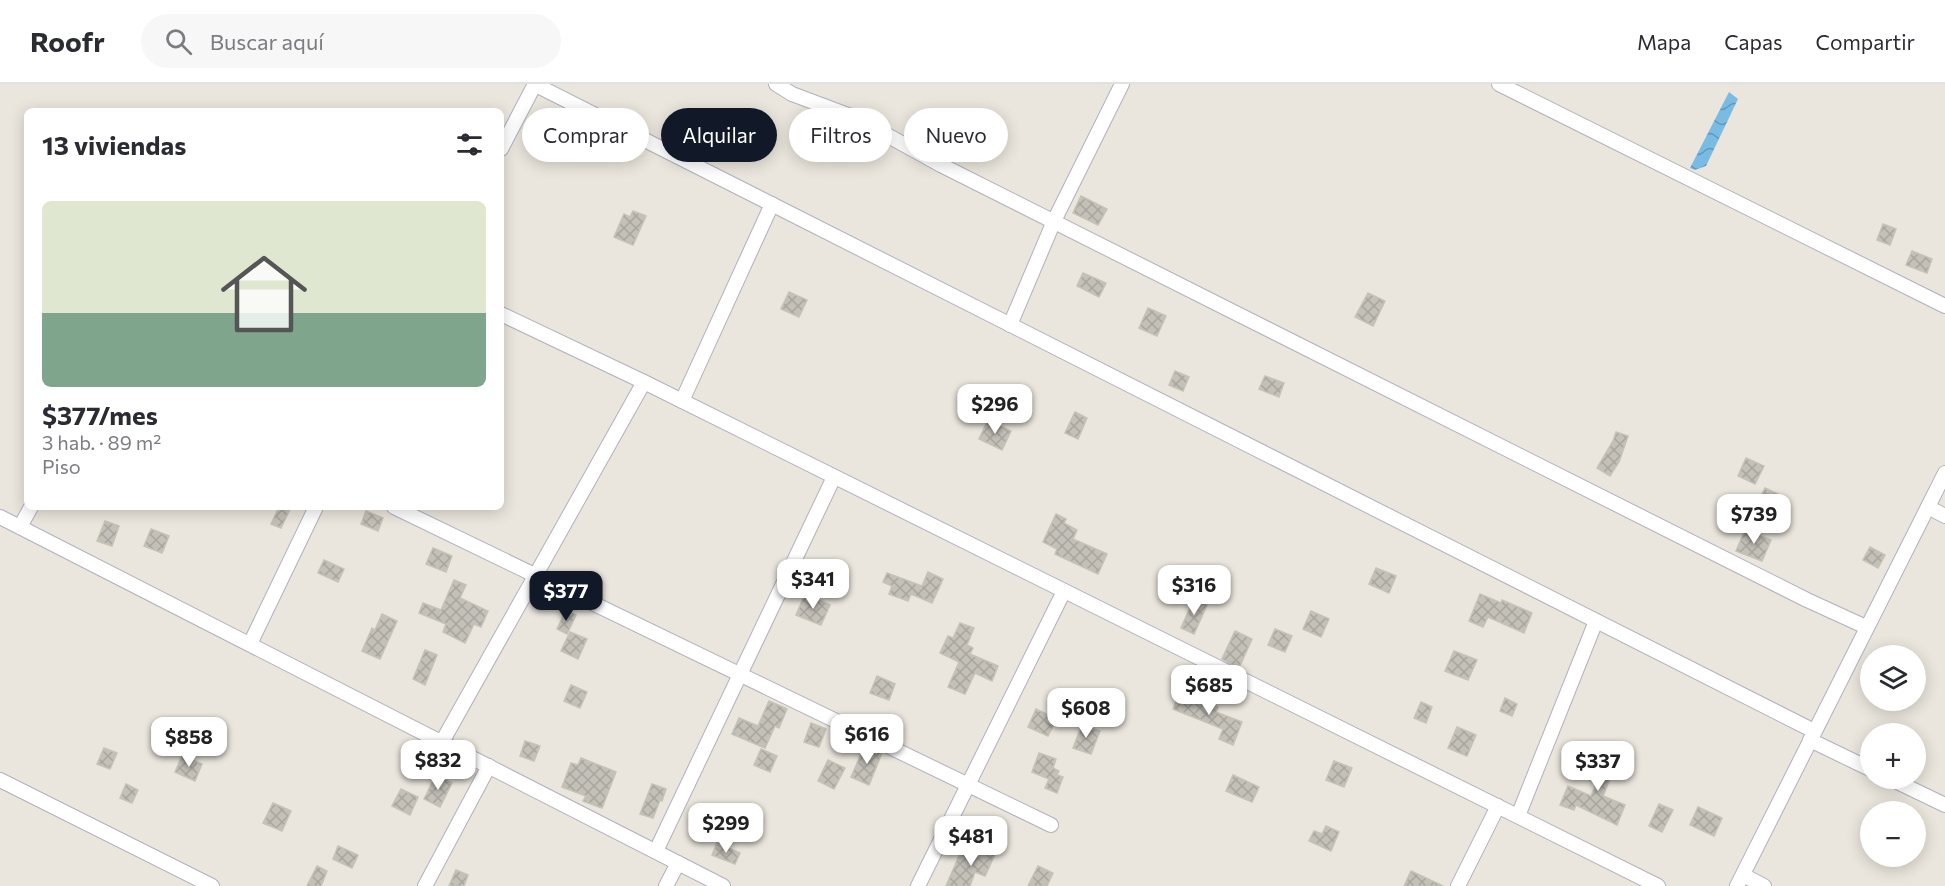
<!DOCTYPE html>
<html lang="es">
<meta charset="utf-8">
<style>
body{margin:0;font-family:Commissioner,sans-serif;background:#f7f7f7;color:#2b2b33;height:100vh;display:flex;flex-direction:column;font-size:22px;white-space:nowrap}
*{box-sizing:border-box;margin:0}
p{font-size:20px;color:#7c7c81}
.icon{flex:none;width:33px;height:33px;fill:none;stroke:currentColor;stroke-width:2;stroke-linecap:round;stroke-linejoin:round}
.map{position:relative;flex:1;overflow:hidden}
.details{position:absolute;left:24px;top:24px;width:480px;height:402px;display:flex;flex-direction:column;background:#fff;border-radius:9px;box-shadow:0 3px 15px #0003}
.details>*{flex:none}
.banner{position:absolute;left:522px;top:24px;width:570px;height:54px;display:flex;gap:12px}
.fabs{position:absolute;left:1860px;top:561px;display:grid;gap:12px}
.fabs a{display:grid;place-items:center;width:66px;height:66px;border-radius:50%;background:#fff;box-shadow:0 3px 15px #0003;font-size:30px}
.price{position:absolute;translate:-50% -51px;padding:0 14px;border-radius:12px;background:#fff;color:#222;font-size:20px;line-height:39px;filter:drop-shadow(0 2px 3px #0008)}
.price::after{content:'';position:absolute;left:50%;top:36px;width:18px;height:14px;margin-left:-9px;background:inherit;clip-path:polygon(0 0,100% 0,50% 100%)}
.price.active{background:#111827;color:#fff}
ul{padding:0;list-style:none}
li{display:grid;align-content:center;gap:12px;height:318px;padding:0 18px}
li span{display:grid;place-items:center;height:186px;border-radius:9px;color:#555}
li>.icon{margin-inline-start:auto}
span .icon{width:108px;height:108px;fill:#fffc;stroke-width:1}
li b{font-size:26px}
h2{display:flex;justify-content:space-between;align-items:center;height:72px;padding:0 18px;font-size:26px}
.pill{padding:0 21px;border-radius:27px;background:#fff;box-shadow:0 3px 15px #0003;font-size:21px;line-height:54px}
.pill.active{background:#111827;color:#fff}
header{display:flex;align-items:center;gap:36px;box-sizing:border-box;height:84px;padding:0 30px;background:#fff;border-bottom:2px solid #e1e1e2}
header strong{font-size:28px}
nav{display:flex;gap:33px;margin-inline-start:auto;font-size:21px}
.search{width:420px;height:54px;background:#f7f7f7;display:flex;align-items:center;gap:15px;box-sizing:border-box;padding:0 21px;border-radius:33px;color:#7c7c81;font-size:22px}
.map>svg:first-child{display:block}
</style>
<header>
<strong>Roofr</strong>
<div class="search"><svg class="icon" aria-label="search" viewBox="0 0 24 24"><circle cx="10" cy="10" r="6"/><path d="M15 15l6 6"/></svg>Buscar aquí</div>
<nav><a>Mapa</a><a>Capas</a><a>Compartir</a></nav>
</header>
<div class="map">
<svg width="1945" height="802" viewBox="0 0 1945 802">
<defs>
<pattern id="water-waves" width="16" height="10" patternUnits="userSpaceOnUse" patternTransform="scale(1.5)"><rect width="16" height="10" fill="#79bbe3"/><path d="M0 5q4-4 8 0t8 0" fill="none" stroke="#6398b8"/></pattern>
<pattern id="building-cross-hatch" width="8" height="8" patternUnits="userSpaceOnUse" patternTransform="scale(1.5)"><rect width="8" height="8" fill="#c3c0b8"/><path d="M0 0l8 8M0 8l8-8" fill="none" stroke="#a8a59e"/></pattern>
</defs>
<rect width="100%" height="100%" fill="#eae6dd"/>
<path fill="url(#water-waves)" d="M1729 8 1738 15 1706 82 1695 86 1690 84Z"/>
<g fill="url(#building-cross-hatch)" stroke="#c5c2b6" stroke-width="1.5">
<path d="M1081 112 1107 125 1098 141 1073 129Z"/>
<path d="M633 127 646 132 633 161 614 153 624 130 630 133Z"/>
<path d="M1883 140 1896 145 1890 161 1877 156Z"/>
<path d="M1912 167 1932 175 1927 189 1906 181Z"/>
<path d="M1083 189 1106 199 1099 213 1077 202Z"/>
<path d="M789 208 807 216 799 233 781 225Z"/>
<path d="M1368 209 1385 217 1373 242 1355 233Z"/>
<path d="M1148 224 1166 232 1157 252 1139 244Z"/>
<path d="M1175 287 1189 293 1183 307 1169 301Z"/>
<path d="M1265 292 1284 299 1279 313 1259 305Z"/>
<path d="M1075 328 1087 334 1078 355 1065 349Z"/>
<path d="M988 336 1011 347 1002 366 979 355Z"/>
<path d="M1616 348 1628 352 1619 378 1610 392 1597 384 1613 357Z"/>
<path d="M1746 374 1764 382 1755 400 1738 392Z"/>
<path d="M1765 404 1778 410 1771 425 1758 418Z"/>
<path d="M279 423H291L281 444 271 440Z"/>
<path d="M366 427 383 434 378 447 361 440Z"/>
<path d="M1056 430 1066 435 1064 439 1077 446 1073 455 1107 470 1098 490 1055 470 1057 465 1043 458Z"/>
<path d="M105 437 119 442 112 462 97 457Z"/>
<path d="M151 445 169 452 162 469 144 462Z"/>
<path d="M1745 446 1771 456 1762 477 1736 467Z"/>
<path d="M1870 463 1885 471 1878 484 1863 476Z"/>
<path d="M433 464 452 472 446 488 426 480Z"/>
<path d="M324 476 344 485 338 498 318 489Z"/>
<path d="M1376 484 1396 492 1389 509 1369 500Z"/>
<path d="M928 488 943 495 932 519 911 510 908 517 889 510 892 502 883 498 887 489 922 502Z"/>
<path d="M454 496 466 501 460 514 488 527 481 543 474 540 465 559 443 548 446 540 419 529 423 519 441 526Z"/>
<path d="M805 510 830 521 821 541 796 531Z"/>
<path d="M1480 510 1501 519 1502 516 1532 529 1524 549 1488 533 1483 543 1469 537Z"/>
<path d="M1194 515 1207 521 1194 550 1181 544Z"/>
<path d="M566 526 576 531 567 550 557 545Z"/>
<path d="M1311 527 1329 535 1321 553 1303 545Z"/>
<path d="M382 530 397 537 380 575 362 567 372 544 375 546Z"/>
<path d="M960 539 974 544 967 561 973 564 970 570 998 582 992 597 975 589 965 610 948 603 959 578 940 569 948 552 953 554Z"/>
<path d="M1275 545 1292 552 1285 568 1268 561Z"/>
<path d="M1235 547 1252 555 1239 584 1222 575Z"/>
<path d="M570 548 587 555 578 575 561 567Z"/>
<path d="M425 566 437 571 425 601 413 595Z"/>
<path d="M1454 567 1477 576 1468 596 1445 587Z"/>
<path d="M877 592 895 600 889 616 870 609Z"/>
<path d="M571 601 587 608 580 624 564 617Z"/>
<path d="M1179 609 1218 623 1216 628 1242 638 1233 661 1219 655 1223 645 1173 625Z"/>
<path d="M1505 614 1517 620 1512 632 1500 627Z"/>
<path d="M769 617 787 625 779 644 775 642 765 664 732 650 739 634 758 642Z"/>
<path d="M1421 618 1432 623 1426 639 1414 634Z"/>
<path d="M1036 625 1057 635 1048 652 1028 643Z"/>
<path d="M811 639 826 645 819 663 804 658Z"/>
<path d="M1082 641 1100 647 1091 670 1073 664Z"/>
<path d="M1457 643 1476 651 1467 672 1448 664Z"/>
<path d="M525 657 540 662 534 677 520 672Z"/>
<path d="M865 661 882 669 869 701 851 693Z"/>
<path d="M104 664 117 669 110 685 97 680Z"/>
<path d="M761 665 777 672 770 688 754 681Z"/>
<path d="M1611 666 1620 670 1603 712 1625 721 1617 741 1576 721 1574 726 1560 721 1568 702 1591 712 1601 689 1593 685 1600 668 1608 672Z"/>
<path d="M1039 669 1056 675 1053 684 1059 687 1057 691 1063 693 1057 709 1045 704 1049 695 1032 688Z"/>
<path d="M182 672 202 680 195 697 175 688Z"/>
<path d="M581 674 616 688 602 724 583 717 586 712 562 703 571 679 578 681Z"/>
<path d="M828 676 845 684 834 705 818 697Z"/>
<path d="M1334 677 1352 684 1344 703 1326 696Z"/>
<path d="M436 691 452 699 440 723 424 715Z"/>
<path d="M1233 691 1259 703 1252 718 1226 707Z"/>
<path d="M126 700 138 706 132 719 120 714Z"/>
<path d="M652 700 666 705 662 717 660 716 653 734 640 730Z"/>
<path d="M401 705 418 713 410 731 392 722Z"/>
<path d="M273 719 291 727 282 747 263 739Z"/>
<path d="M1659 720 1673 726 1662 748 1649 742Z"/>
<path d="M1698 723 1722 734 1714 752 1690 741Z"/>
<path d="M1326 742 1339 748 1331 767 1309 757 1314 747 1322 750Z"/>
<path d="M717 759 740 769 735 780 712 771Z"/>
<path d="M985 760 997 766 985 792 975 788 970 802H946L962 765 979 773Z"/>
<path d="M338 762 358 771 352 784 333 775Z"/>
<path d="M317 782 327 787 321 802H307Z"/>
<path d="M1038 782 1053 789 1047 802H1028Z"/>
<path d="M456 786 468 791 464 802H449Z"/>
<path d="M1411 787 1443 802H1404Z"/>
</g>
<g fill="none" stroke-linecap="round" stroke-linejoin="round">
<g stroke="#b0b1bc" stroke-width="16">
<g id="minor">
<path d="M534 0 1814 647"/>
<path d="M776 0 792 10 856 34 941 81 1807 516 1866 543"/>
<path d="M1499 0 1945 222"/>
<path d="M501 65 535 0"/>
<path d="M501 230 644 298"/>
<path d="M1010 241 1054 137 1122 0"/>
<path d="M682 317 772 120"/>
<path d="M394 423 1051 741"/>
<path d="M1928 423 1945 432"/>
<path d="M0 433 723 802"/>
<path d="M20 443 31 423"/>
<path d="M250 560 316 423"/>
<path d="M1810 656 1870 685"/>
<path d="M442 658 644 298 1658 802"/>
<path d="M1889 694 1945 721"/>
<path d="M0 696 212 802"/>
<path d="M1518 732 1596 537"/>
<path d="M656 767 834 393"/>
<path d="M1743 791 1764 802"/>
<path d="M425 802 489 682"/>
<path d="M666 802 678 779"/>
<path d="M918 802 1064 507"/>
<path d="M1458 802 1498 722"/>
<path d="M1737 802 1945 389"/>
</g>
</g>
<use href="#minor" stroke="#fff" stroke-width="14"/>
</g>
</svg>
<div class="fabs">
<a><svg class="icon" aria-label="layers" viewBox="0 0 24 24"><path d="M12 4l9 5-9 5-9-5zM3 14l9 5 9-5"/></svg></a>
<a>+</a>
<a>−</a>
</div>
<b class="price" style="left:995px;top:351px">$296</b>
<b class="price" style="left:1754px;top:461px">$739</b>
<b class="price" style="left:813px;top:526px">$341</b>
<b class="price" style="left:1194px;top:532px">$316</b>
<b class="price active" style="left:566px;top:538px">$377</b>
<b class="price" style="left:1209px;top:632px">$685</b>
<b class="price" style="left:1086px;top:655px">$608</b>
<b class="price" style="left:867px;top:681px">$616</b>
<b class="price" style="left:189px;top:684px">$858</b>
<b class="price" style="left:438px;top:707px">$832</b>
<b class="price" style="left:1598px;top:708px">$337</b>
<b class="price" style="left:726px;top:770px">$299</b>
<b class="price" style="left:971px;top:783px">$481</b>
<div class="banner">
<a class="pill">Comprar</a>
<a class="pill active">Alquilar</a>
<a class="pill">Filtros</a>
<a class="pill">Nuevo</a>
</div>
<section class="details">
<h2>13 viviendas<svg class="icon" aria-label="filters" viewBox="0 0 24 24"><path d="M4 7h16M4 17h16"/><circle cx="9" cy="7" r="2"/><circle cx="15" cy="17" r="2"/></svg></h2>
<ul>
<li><span style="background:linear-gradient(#dfe7d0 60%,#7fa58c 0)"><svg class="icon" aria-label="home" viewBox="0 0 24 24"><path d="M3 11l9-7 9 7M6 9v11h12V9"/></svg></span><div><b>$377/mes</b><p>3 hab. · 89 m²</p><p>Piso</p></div></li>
</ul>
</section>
</div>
